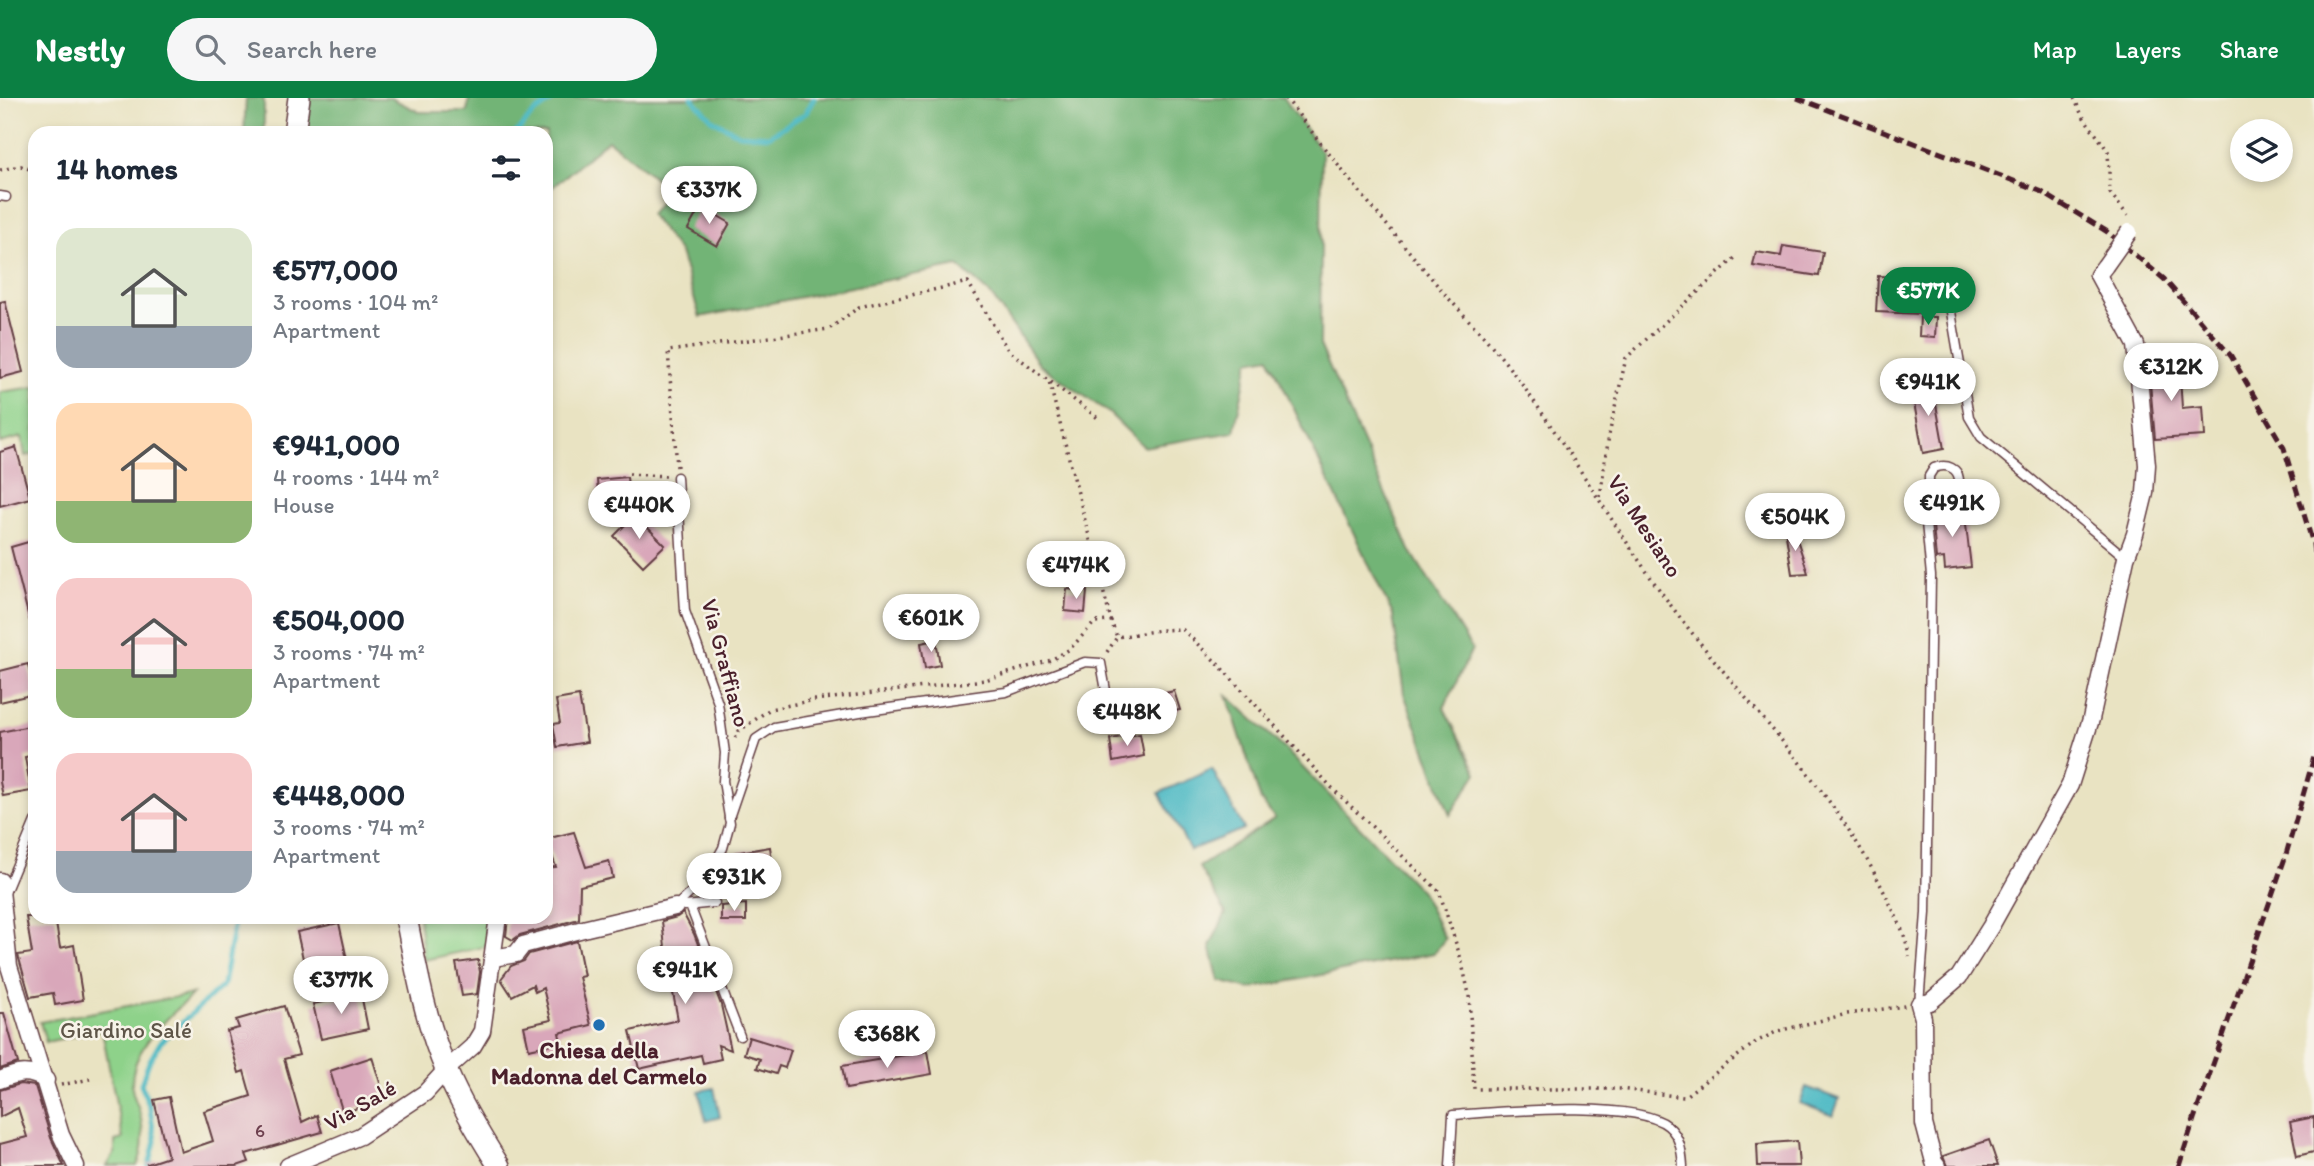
<!DOCTYPE html>
<meta charset="utf-8">
<style>
body{margin:0;font-family:Itim,sans-serif;background:#f6f6f7;color:#1f2937;height:100vh;display:flex;flex-direction:column;font-size:26px;white-space:nowrap}
*{box-sizing:border-box;margin:0}
p{font-size:23px;color:#747a83}
.icon{flex:none;width:38px;height:38px;fill:none;stroke:currentColor;stroke-width:2;stroke-linecap:round;stroke-linejoin:round}
.map{position:relative;flex:1;overflow:hidden}
.drawer{position:absolute;left:28px;top:28px;width:525px;height:798px;display:flex;flex-direction:column;background:#fff;border-radius:21px;box-shadow:0 4px 10px #0003}
.drawer>*{flex:none}
.controls{position:absolute;left:2230px;top:21px;display:grid;gap:14px}
.controls a{display:grid;place-items:center;width:63px;height:63px;border-radius:50%;background:#fff;box-shadow:0 4px 10px #0003;font-size:35px}
.price{position:absolute;translate:-50% -60px;padding:0 16px;border-radius:24px;background:#fff;color:#222;font-size:23px;line-height:46px;filter:drop-shadow(0 2px 4px #0008)}
.price::after{content:'';position:absolute;left:50%;top:42px;width:21px;height:16px;margin-left:-10px;background:inherit;clip-path:polygon(0 0,100% 0,50% 100%)}
.price.on{background:#0b8043;color:#fff}
ul{padding:0;list-style:none}
li{display:flex;align-items:center;gap:21px;height:175px;padding:0 28px}
li span{display:grid;place-items:center;flex:none;width:196px;height:140px;border-radius:21px;color:#555}
li>.icon{margin-inline-start:auto}
span .icon{width:84px;height:84px;fill:#fffc;stroke-width:1}
li b{font-size:30px}
h2{display:flex;justify-content:space-between;align-items:center;height:84px;padding:0 28px;font-size:30px}
header{display:flex;align-items:center;gap:42px;box-sizing:border-box;height:98px;padding:0 35px;background:#0b8043;color:#fff}
header strong{font-size:33px}
nav{display:flex;gap:38px;margin-inline-start:auto;font-size:24px}
.search{width:490px;height:63px;background:#f6f6f7;display:flex;align-items:center;gap:18px;box-sizing:border-box;padding:0 24px;border-radius:38px;color:#747a83;font-size:26px}
.map>svg:first-child{display:block}
</style>
<header>
<strong>Nestly</strong>
<div class="search"><svg class="icon" aria-label="search" viewBox="0 0 24 24"><circle cx="10" cy="10" r="6"/><path d="M15 15l6 6"/></svg>Search here</div>
<nav><a>Map</a><a>Layers</a><a>Share</a></nav>
</header>
<div class="map">
<svg width="2314" height="1068" viewBox="0 0 2314 1068">
<rect width="100%" height="100%" fill="#f7f3e8"/>
<filter id="ink" filterUnits="userSpaceOnUse"><feTurbulence type="fractalNoise" baseFrequency=".0143" numOctaves="2"/><feDisplacementMap in="SourceGraphic" scale="14" xChannelSelector="R" yChannelSelector="G"/><feConvolveMatrix kernelMatrix="1 2 1 2 8 2 1 2 1" color-interpolation-filters="sRGB"/></filter>
<filter id="wash" filterUnits="userSpaceOnUse"><feTurbulence type="fractalNoise" baseFrequency=".00686" numOctaves="4" result="noise"/><feDisplacementMap in="SourceGraphic" scale="28" xChannelSelector="R" yChannelSelector="G"/><feGaussianBlur stdDeviation="1.57" result="paint"/><feColorMatrix in="noise" values="0 0 0 0 0 0 0 0 0 0 0 0 0 0 0 0 0 1.4 0 .05"/><feComposite in="paint" operator="in"/></filter>
<g filter="url(#wash)">
<rect width="100%" height="100%" fill="#e9e3c2"/>
<g fill="#8ed28a" stroke="#6c785a" stroke-width="2">
<path d="M35 289V356L25 358 22 339 0 345V294Z"/>
<path d="M419 819H492L489 848 424 862Z"/>
<path d="M193 896C168 921 130 949 132 989 132 996 136 1003 138 1009 144 1028 145 1050 137 1068H107L115 1055V1043L123 1041 102 932 46 944 40 924Z"/>
</g>
<g fill="#72b476" stroke="#5e6a50" stroke-width="2">
<path d="M246 0H264V35H244Z"/>
<path d="M304 0H391L419 14H467L469 0H1284L1322 55 1320 247 1410 452 1472 551 1444 610 1477 675 1450 717 1404 596 1393 517 1269 259 1249 263 1234 334 1144 349 1109 315 1040 267 991 197 958 168 700 219 680 155 650 116 670 92 608 42 549 92 546 91V35H298Z"/>
<path d="M1227 597 1286 652 1421 793 1445 841 1434 855 1249 891 1219 883 1210 848 1226 815 1199 769 1275 720 1261 703Z"/>
</g>
<g fill="#4bb9c4" stroke="#4a6c78" stroke-width="2">
<path d="M1212 671 1244 731 1190 752 1159 695Z"/>
<path d="M1806 989 1839 1001 1833 1018 1800 1005Z"/>
<path d="M714 990 720 1019 706 1023 699 993Z"/>
</g>
<g fill="none" stroke-linecap="round" stroke-linejoin="round">
<g stroke="#4bb9c4" stroke-width="5">
<path d="M692 0 713 22 739 36 769 38 806 15 814 0"/>
<path d="M382 35 387 33 399 35"/>
<path d="M516 35 533 16 556 0"/>
<path d="M149 1068 155 1043 150 1010 141 986 149 964 160 945 223 887 235 819"/>
</g>
</g>
<g id="blocks">
<g fill="#d9a7ba">
<path d="M701 108 730 125 717 148 688 131Z"/>
<path d="M1783 148 1823 154 1819 178 1753 168 1756 154 1781 158Z"/>
<path d="M1878 178 1923 180 1921 216 1876 214Z"/>
<path d="M5 203 23 274 0 280V204Z"/>
<path d="M1920 219H1936L1935 239 1919 238Z"/>
<path d="M2163 249 2165 279 2180 278 2182 310 2203 308 2205 338 2155 341 2147 251Z"/>
<path d="M1932 284 1944 351 1923 355 1911 288Z"/>
<path d="M16 349 30 400 0 408V354Z"/>
<path d="M627 379 631 419 600 421 597 382Z"/>
<path d="M1964 410 1971 469 1945 472 1944 460 1936 461 1932 416 1933 414Z"/>
<path d="M635 417 665 447 643 468 614 438Z"/>
<path d="M1793 429 1808 475 1792 476 1785 431Z"/>
<path d="M35 442V524H30L11 449Z"/>
<path d="M1067 491 1087 493 1085 515 1065 513Z"/>
<path d="M936 542 940 567 925 570 921 545Z"/>
<path d="M28 566 35 596 0 604V573Z"/>
<path d="M1174 593 1180 612 1135 621 1134 600 1152 598Z"/>
<path d="M579 598 587 644 557 649 553 626 560 625 556 602Z"/>
<path d="M35 627V657L25 659 31 693 3 698 0 684V634Z"/>
<path d="M1140 636 1144 658 1113 664 1110 641Z"/>
<path d="M574 734 586 769 609 763 613 780 580 788 579 821 520 837 513 842 506 838 508 820 546 819V770L556 769 546 741Z"/>
<path d="M770 749 775 783 739 788 734 755Z"/>
<path d="M746 806V823H721V808Z"/>
<path d="M683 815 694 836 721 907 731 952 718 947 721 961 703 965 701 957 639 971 630 933 678 922 666 857 662 823 677 819Z"/>
<path d="M26 819H55L60 850 74 847 83 902 55 907 53 895 30 899 18 857 32 855Z"/>
<path d="M339 825 348 866 306 874 297 834Z"/>
<path d="M577 843 584 878 579 879 591 927 559 935 561 944 529 951 524 928 551 922 543 890 535 894 533 887 512 898 501 881 511 868 524 863 529 856Z"/>
<path d="M478 862 480 874 477 896 462 898 456 865Z"/>
<path d="M361 896 368 931 321 941 313 906Z"/>
<path d="M284 908 299 957 284 961 302 1024 317 1017 322 1034 246 1056 249 1064 237 1068H148L147 1066 168 1059 154 1002 169 999 181 1054 213 1043 204 1013 251 998 244 973 239 975 227 933 239 930 236 922Z"/>
<path d="M0 915H4L18 965 0 971Z"/>
<path d="M749 939 791 952 785 970 779 968 776 976 757 970 760 961 744 956Z"/>
<path d="M928 953 932 976 846 991 842 968Z"/>
<path d="M372 959 385 1001 343 1015 330 973Z"/>
<path d="M20 986 35 988 51 1040 64 1068H0V1046L27 1039 18 1010 0 1019V992Z"/>
<path d="M2314 1019V1054L2297 1058 2290 1024Z"/>
<path d="M1989 1042 1998 1068H1947L1943 1058Z"/>
<path d="M1797 1043 1799 1068H1758L1757 1046Z"/>
</g>
</g>
</g>
<g filter="url(#ink)">
<use href="#blocks" fill-opacity="0" stroke="#623c42" stroke-width="2"/>
<g fill="none" stroke-linecap="round" stroke-linejoin="round">
<g stroke="#623c42" stroke-width="11">
<g id="lane">
<path d="M0 98 6 99"/>
<path d="M1950 208 1969 319 1981 339 2126 460"/>
<path d="M729 720 756 641 774 629 860 614 1006 594 1085 564 1101 565 1110 615"/>
<path d="M5 795 35 723"/>
<path d="M685 808 715 805"/>
<path d="M690 808 740 938"/>
<path d="M675 809 707 779 723 750 730 725 723 683 725 655 718 605 685 513 677 379"/>
<path d="M1919 906 1926 815 1931 478 1925 414 1937 396C1970 399 1963 359 1934 370L1929 378V388L1937 396"/>
<path d="M1450 1068 1453 1017C1498 1014 1635 1001 1668 1028 1680 1038 1682 1054 1683 1068"/>
</g>
</g>
<g stroke="#623c42" stroke-width="19">
<g id="street">
<path d="M0 783 9 868 61 1037 76 1068"/>
<path d="M493 860 516 856 523 847 587 830 675 809"/>
<path d="M0 982C19 974 28 972 46 982"/>
<path d="M288 1068 360 1038 425 995 446 972 473 948 482 933 498 819"/>
<path d="M1937 1068 1934 1064 1924 1026 1923 920 1919 906 1930 904 1959 879 1991 828 2070 687 2091 621 2126 460 2135 436 2145 395 2147 367 2136 247 2098 177 2105 168"/>
</g>
</g>
<g stroke="#623c42" stroke-width="24">
<g id="secondary">
<path d="M294 35 299 0"/>
<path d="M406 819C416 871 426 926 447 974 461 1007 480 1038 499 1068"/>
</g>
</g>
<g stroke="#623c42" stroke-width="3.5" stroke-dasharray="2 5" stroke-linecap="butt">
<path d="M1286 0C1336 67 1390 131 1444 195 1463 217 1484 237 1501 259 1561 335 1607 420 1664 498 1737 599 1832 684 1886 798 1896 818 1906 836 1909 858"/>
<path d="M2074 0 2082 17 2108 53 2110 95 2128 118"/>
<path d="M0 72 21 68 35 73"/>
<path d="M1051 284 1099 321"/>
<path d="M677 369 668 253 829 231 859 209 968 184 1008 252 1049 283 1111 523"/>
<path d="M629 376 666 378"/>
<path d="M1600 399 1609 337 1626 260 1737 158"/>
<path d="M1107 554 1117 539"/>
<path d="M735 640 739 633 770 611 815 602 985 582 1051 562 1070 551 1095 524 1111 523 1117 539 1161 532 1182 531 1217 565 1335 693 1439 793 1461 861 1469 896 1474 991H1620L1684 999 1756 944 1778 933 1847 916 1905 908"/>
<path d="M61 987 90 981"/>
</g>
<use href="#lane" stroke="#fff" stroke-width="8"/>
<use href="#street" stroke="#fff" stroke-width="16"/>
<use href="#secondary" stroke="#fff" stroke-width="21"/>
<g stroke="#4a1f2b" stroke-width="5" stroke-dasharray="10 5" stroke-linecap="butt">
<path d="M1797 0 2040 93 2106 133 2164 181 2231 258 2284 350 2313 446 2314 457"/>
<path d="M2179 1068 2194 1021 2285 760 2314 659"/>
</g>
<g stroke="#623c42" stroke-width="19" stroke-linecap="butt">
<path id="street-bridge" d="M2105 168 2129 134"/>
</g>
<use href="#street-bridge" stroke="#fff" stroke-width="16"/>
</g>
</g>
<circle fill="#1f6fb2" stroke="#f7f3e8" stroke-width="2.5" cx="599" cy="927" r="7"/>
<g text-anchor="middle" stroke-width="5" stroke-linejoin="round" paint-order="stroke">
<g font-size="19" fill="#6e414f">
<text x="260" y="1039">6</text>
</g>
<g font-size="23" fill="#4a1f2b" stroke="#f7f3e8">
<text transform="translate(1645 428) rotate(57)" y="8">Via Mesiano</text>
<text transform="translate(726 565) rotate(75)" y="8">Via Graffiano</text>
<text transform="translate(360 1007) rotate(-30)" y="8">Via Salé</text>
</g>
<g font-size="23" fill="#5e5548" stroke="#f7f3e8">
<text x="126" y="940">Giardino Salé</text>
</g>
<g font-size="23" font-weight="bold" fill="#4a1f2b" stroke="#f7f3e8">
<text x="599" y="960">Chiesa della<tspan x="599" dy="26">Madonna del Carmelo</tspan></text>
</g>
</g>
</svg>
<div class="controls">
<a><svg class="icon" aria-label="layers" viewBox="0 0 24 24"><path d="M12 4l9 5-9 5-9-5zM3 14l9 5 9-5"/></svg></a>
</div>
<b class="price" style="left:709px;top:128px">€337K</b>
<b class="price on" style="left:1928px;top:229px">€577K</b>
<b class="price" style="left:2171px;top:305px">€312K</b>
<b class="price" style="left:1928px;top:320px">€941K</b>
<b class="price" style="left:1952px;top:441px">€491K</b>
<b class="price" style="left:639px;top:443px">€440K</b>
<b class="price" style="left:1795px;top:455px">€504K</b>
<b class="price" style="left:1076px;top:503px">€474K</b>
<b class="price" style="left:931px;top:556px">€601K</b>
<b class="price" style="left:1127px;top:650px">€448K</b>
<b class="price" style="left:734px;top:815px">€931K</b>
<b class="price" style="left:685px;top:908px">€941K</b>
<b class="price" style="left:341px;top:918px">€377K</b>
<b class="price" style="left:887px;top:972px">€368K</b>
<section class="drawer">
<h2>14 homes<svg class="icon" aria-label="filters" viewBox="0 0 24 24"><path d="M4 7h16M4 17h16"/><circle cx="9" cy="7" r="2"/><circle cx="15" cy="17" r="2"/></svg></h2>
<ul>
<li><span style="background:linear-gradient(#dfe7d0 70%,#9aa5b1 0)"><svg class="icon" aria-label="home" viewBox="0 0 24 24"><path d="M3 11l9-7 9 7M6 9v11h12V9"/></svg></span><div><b>€577,000</b><p>3 rooms · 104 m²</p><p>Apartment</p></div></li>
<li><span style="background:linear-gradient(#ffd9b3 70%,#8fb573 0)"><svg class="icon" aria-label="home" viewBox="0 0 24 24"><path d="M3 11l9-7 9 7M6 9v11h12V9"/></svg></span><div><b>€941,000</b><p>4 rooms · 144 m²</p><p>House</p></div></li>
<li><span style="background:linear-gradient(#f6c9c9 65%,#8fb573 0)"><svg class="icon" aria-label="home" viewBox="0 0 24 24"><path d="M3 11l9-7 9 7M6 9v11h12V9"/></svg></span><div><b>€504,000</b><p>3 rooms · 74 m²</p><p>Apartment</p></div></li>
<li><span style="background:linear-gradient(#f6c9c9 70%,#9aa5b1 0)"><svg class="icon" aria-label="home" viewBox="0 0 24 24"><path d="M3 11l9-7 9 7M6 9v11h12V9"/></svg></span><div><b>€448,000</b><p>3 rooms · 74 m²</p><p>Apartment</p></div></li>
</ul>
</section>
</div>
